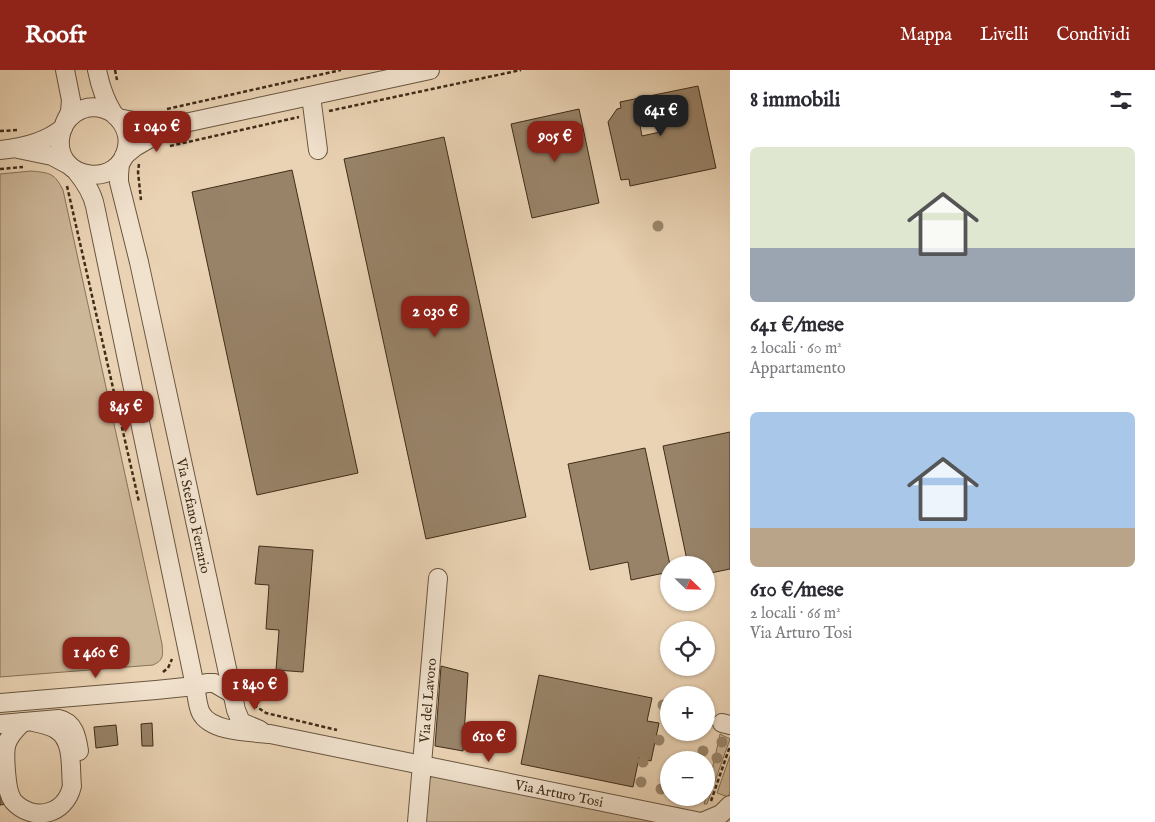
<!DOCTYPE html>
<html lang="it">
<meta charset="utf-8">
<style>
body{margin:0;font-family:"IM FELL English",serif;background:#f2f2f3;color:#2b2b33;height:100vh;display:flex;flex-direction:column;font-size:19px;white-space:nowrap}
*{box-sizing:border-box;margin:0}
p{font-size:16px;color:#7c7c81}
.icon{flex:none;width:28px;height:28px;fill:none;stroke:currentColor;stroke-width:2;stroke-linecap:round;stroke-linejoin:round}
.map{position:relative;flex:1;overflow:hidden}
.panel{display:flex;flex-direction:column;background:#fff;width:425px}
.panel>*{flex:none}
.needle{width:32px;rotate:113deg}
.tools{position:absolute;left:660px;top:486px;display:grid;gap:10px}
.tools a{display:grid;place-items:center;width:55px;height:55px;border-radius:50%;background:#fff;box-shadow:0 1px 4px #0004;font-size:25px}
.price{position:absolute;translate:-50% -42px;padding:0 11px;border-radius:10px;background:#8f2418;color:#fff;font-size:16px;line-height:32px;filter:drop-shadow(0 1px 2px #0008)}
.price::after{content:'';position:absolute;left:50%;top:30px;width:15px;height:11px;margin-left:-8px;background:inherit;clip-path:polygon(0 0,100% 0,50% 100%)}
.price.selected{background:#222;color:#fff}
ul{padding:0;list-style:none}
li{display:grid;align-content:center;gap:10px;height:265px;padding:0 20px}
li span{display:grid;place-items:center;height:155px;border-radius:8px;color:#555}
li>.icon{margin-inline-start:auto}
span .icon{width:90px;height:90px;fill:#fffc;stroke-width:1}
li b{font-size:21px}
h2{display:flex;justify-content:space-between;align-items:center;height:60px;padding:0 20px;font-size:21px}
header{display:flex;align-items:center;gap:30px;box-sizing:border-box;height:70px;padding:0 25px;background:#8f2418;color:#fff}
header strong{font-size:24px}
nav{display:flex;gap:28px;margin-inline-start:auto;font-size:18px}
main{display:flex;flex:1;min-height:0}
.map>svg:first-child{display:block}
</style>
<header>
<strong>Roofr</strong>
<nav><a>Mappa</a><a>Livelli</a><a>Condividi</a></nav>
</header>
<main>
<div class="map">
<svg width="730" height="752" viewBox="0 0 730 752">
<rect width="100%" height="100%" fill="#ead3b4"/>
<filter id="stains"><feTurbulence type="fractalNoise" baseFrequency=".004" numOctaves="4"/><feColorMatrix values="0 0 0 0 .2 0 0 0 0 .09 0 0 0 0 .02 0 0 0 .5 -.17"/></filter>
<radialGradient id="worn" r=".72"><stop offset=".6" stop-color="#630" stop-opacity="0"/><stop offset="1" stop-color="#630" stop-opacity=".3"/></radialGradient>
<g fill="#cdb799" stroke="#867258">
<path d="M31 101C51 103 54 103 63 120L162 574C163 585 164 590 153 595L0 607V104Z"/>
<path d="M720 664 730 669 707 734H704L706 728Z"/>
<path d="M730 686V722L728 727 717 723Z"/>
<path d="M436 705 668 752H424L427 714 431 707Z"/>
</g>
<g fill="#988369" stroke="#3f2c18" fill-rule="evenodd">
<path d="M698 16 716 98 630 116 629 109 621 110 608 52 617 39 621 38 620 32ZM657 46 660 62 642 66 639 50Z"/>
<path d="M579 39 599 133 532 148 511 54Z"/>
<path d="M444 67 526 447 426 469 344 89Z"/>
<path d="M292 100 358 403 257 425 192 122Z"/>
<path d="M730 362V499L706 504V495H688L663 376Z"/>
<path d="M645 378 670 495H669V502L631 510 628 492 590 500 568 394Z"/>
<path d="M259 476 313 480 303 602 276 600 279 560 266 559 269 515 255 514Z"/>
<path d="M441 596 468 603 463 681 435 676Z"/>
<path d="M539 605 652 628 647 651 659 653 651 691 639 688 633 717 521 694Z"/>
<path d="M152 653 153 676H142L141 654Z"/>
<path d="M116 655 118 675 96 678 94 657Z"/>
<path d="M0 696 7 734 0 735Z"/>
</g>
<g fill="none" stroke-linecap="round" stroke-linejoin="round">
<g stroke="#6a563f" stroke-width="20">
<g id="minor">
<path d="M65 0 71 30 70 42 65 52"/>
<path d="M97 0C100 15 105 30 113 43 116 47 115 45 118 48 125 56 129 67 127 77 120 119 56 111 60 69 62 48 82 32 104 39 107 40 111 42 114 44"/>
<path d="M311 26 318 80"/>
<path d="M118 48 149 54 171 56 430 0"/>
<path d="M18 79 52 86 67 94"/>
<path d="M0 80C22 78 46 72 63 58"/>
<path d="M124 86 135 77 171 56"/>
<path id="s1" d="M120 93 119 105V112L139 192 236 640 241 652 260 660"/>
<path id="s2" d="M76 101C85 112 92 122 95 136L195 616C197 625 197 635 201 643 211 662 251 662 270 664L701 752"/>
<path d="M0 633 156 620 195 616 207 613H214L233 624"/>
<path d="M23 652C4 670 4 676 6 701 7 711 7 722 13 731 32 752 65 746 72 716 70 698 74 671 57 660 50 655 41 654 34 652"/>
<path d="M722 653 730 655"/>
<path d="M0 654 59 649C74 652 77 667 79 681"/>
<path id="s3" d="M417 752 438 508"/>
<path d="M702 752 721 744 730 735"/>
</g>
</g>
<g stroke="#3f2c18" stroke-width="2.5" stroke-dasharray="4 2.5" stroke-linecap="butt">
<path d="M115 0 117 10"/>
<path d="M167 39 341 0"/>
<path d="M329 41 521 0"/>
<path d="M0 61 19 60"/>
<path d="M170 76 299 47"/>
<path d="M139 94 138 102 141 130"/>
<path d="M0 99 23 97"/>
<path d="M67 116 139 432"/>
<path d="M163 602 168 598 172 589"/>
<path d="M251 629 254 635 266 643 337 660"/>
<path d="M711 731 730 676"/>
</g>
<use href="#minor" stroke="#f1e2ce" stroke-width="18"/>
</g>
<g fill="#9b876c">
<circle cx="658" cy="156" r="5.5"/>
<circle cx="663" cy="635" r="5.5"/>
<circle cx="659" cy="670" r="5.5"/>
<circle cx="722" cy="672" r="5.5"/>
<circle cx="703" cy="681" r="5.5"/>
<circle cx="717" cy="688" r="5.5"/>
<circle cx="643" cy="692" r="5.5"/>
<circle cx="641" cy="712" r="5.5"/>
<circle cx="661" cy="719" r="5.5"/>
</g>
<g text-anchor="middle" stroke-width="5" stroke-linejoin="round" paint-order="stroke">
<g font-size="14" fill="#3f2c18" stroke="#f1e2ce">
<text dy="5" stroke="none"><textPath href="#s1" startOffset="361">Via Stefano Ferrario</textPath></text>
<text dy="5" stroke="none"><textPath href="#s3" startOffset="122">Via del Lavoro</textPath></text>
<text dy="5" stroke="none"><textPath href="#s2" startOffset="928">Via Arturo Tosi</textPath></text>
</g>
</g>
<rect width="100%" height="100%" filter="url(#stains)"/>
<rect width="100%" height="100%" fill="url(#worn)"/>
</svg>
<div class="tools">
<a><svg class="needle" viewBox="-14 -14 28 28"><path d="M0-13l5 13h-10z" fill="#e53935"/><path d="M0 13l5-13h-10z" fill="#7c7c81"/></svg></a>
<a><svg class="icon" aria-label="locate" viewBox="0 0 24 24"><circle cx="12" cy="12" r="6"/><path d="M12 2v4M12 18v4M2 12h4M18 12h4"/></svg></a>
<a>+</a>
<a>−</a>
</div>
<b class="price selected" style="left:661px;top:67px">641 €</b>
<b class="price" style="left:157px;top:83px">1 040 €</b>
<b class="price" style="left:555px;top:93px">905 €</b>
<b class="price" style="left:435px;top:268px">2 030 €</b>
<b class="price" style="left:126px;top:363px">845 €</b>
<b class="price" style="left:96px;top:609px">1 460 €</b>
<b class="price" style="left:255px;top:641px">1 840 €</b>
<b class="price" style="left:489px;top:693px">610 €</b>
</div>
<section class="panel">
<h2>8 immobili<svg class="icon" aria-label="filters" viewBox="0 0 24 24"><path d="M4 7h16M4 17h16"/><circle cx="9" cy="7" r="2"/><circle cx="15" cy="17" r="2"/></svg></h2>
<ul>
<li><span style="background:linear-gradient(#dfe7d0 65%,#9aa5b1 0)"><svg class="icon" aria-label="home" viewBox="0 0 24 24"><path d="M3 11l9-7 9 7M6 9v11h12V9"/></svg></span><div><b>641 €/mese</b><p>2 locali · 60 m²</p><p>Appartamento</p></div></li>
<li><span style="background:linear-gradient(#a9c7e8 75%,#b9a48a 0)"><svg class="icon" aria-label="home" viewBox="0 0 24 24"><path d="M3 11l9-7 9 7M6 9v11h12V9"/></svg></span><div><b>610 €/mese</b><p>2 locali · 66 m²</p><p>Via Arturo Tosi</p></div></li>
</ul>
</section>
</main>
